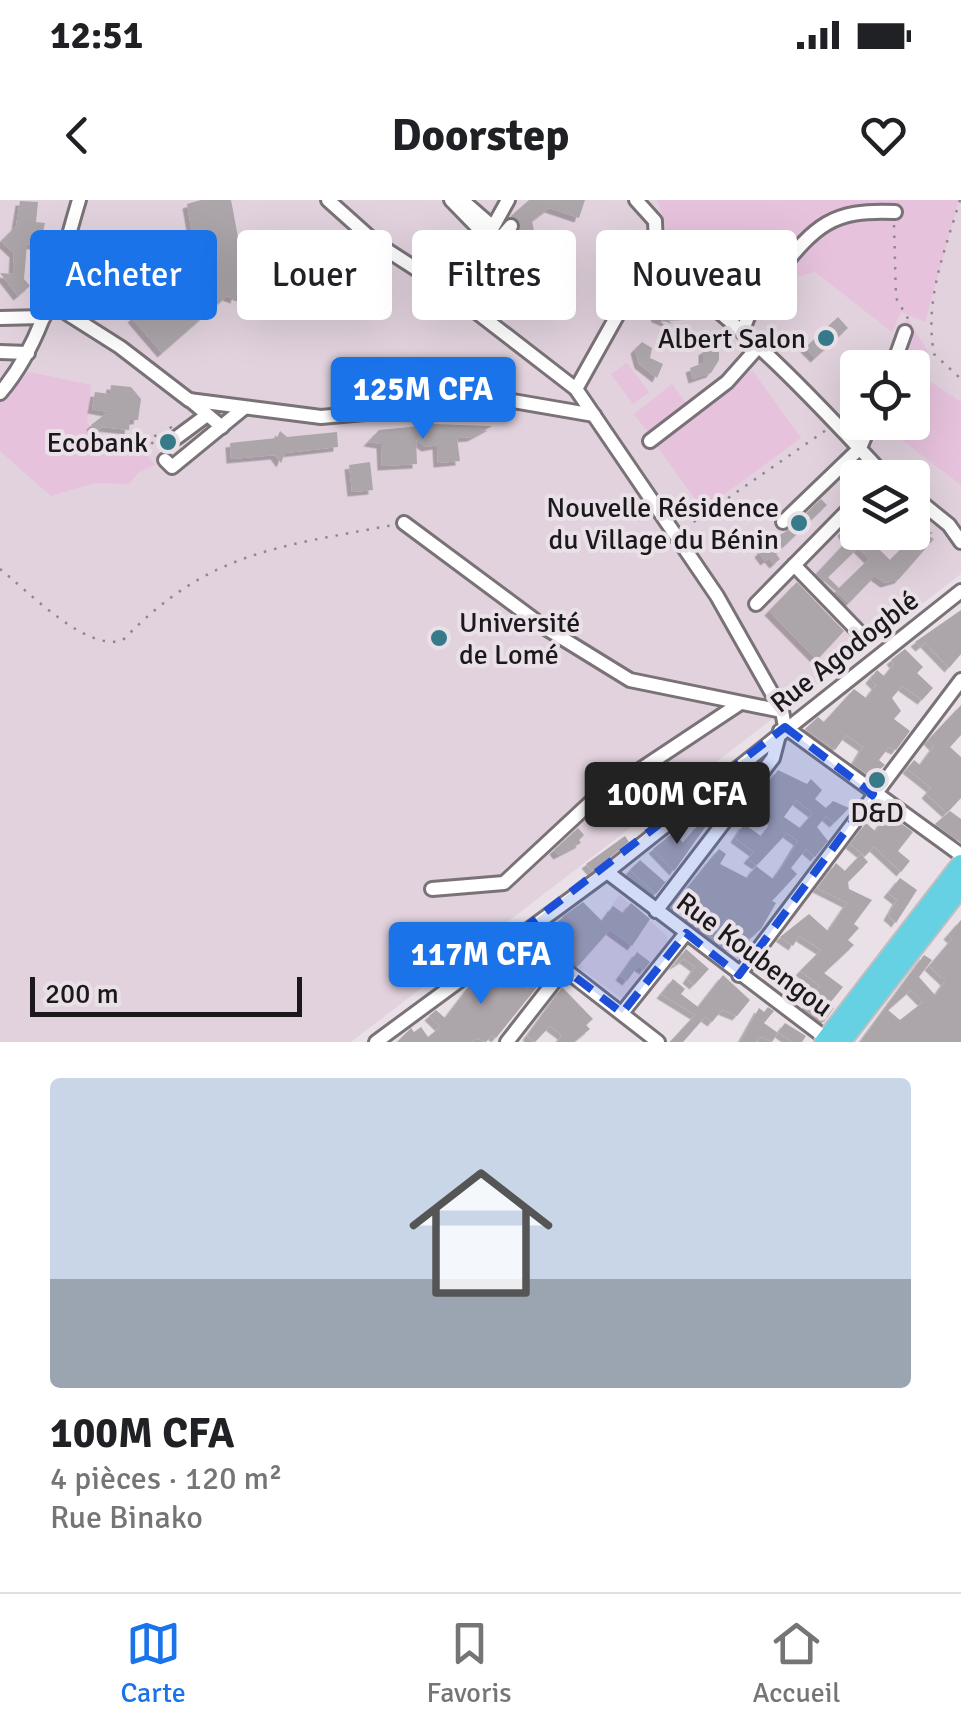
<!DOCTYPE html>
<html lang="fr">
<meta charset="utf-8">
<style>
body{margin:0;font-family:Signika,sans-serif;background:#f2f2f2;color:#202124;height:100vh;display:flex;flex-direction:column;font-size:38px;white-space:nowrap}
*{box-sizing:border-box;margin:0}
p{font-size:32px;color:#757577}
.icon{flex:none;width:55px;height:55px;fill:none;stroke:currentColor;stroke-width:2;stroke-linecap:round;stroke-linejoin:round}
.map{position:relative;height:842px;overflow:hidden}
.panel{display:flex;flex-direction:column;background:#fff;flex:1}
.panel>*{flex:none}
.hud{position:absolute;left:30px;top:30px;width:902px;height:90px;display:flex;gap:20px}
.tools{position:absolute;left:840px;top:150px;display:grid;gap:20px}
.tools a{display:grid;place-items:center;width:90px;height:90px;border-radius:10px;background:#fff;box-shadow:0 10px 40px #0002;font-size:50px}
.scale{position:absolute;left:30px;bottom:25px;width:272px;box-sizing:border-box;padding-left:10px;border:5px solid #1b191b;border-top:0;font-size:28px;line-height:35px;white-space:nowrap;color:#1b191b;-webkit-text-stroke:8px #e9e1e7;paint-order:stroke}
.price{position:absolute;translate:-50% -85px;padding:0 22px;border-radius:10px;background:#1a73e8;color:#fff;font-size:32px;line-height:65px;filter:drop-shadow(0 2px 5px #0008)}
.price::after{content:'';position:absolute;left:50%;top:60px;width:30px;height:22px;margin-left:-15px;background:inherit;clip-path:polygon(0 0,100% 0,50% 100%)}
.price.current{background:#222;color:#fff}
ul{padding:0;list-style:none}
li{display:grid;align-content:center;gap:20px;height:530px;padding:0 50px}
li span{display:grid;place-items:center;height:310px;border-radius:10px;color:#555}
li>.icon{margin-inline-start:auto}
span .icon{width:180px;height:180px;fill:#fffc;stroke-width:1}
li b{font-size:42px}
.tag{padding:0 35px;border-radius:10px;background:#fff;box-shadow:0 10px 40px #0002;font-size:35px;line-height:90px}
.tag.current{background:#1a73e8;color:#fff}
.status{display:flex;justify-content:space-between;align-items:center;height:70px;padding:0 50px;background:#fff;direction:ltr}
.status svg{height:28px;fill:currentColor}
header{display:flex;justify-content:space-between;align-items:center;height:130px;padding:0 50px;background:#fff;font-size:45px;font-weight:700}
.tab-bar{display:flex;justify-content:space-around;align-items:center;height:140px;border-top:2px solid #e0e0e0;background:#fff;font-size:28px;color:#757577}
.tab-bar a{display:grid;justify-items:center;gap:5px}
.tab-bar .current{color:#1a73e8}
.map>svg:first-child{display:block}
</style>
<div class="status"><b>12:51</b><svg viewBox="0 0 49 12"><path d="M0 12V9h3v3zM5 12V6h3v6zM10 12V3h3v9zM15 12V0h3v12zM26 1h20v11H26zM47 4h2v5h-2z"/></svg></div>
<header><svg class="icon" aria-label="back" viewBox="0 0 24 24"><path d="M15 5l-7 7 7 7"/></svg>Doorstep<svg class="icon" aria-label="heart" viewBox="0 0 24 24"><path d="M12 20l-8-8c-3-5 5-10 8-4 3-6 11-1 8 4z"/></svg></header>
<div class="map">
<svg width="961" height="842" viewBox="0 0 961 842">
<defs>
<filter id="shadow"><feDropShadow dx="-4.5" dy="4.5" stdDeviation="0" flood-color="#0004"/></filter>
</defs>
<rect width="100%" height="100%" fill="#e9e1e7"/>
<g fill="#e1d2dd" fill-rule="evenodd">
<path d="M0 0H961V374L351 842H0ZM858 168H912V222H858ZM858 278H912V332H858Z"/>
<path d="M619 695 667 736 668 744 624 800 573 763Z"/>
</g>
<g fill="#e7c2dd">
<path d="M657 0H959L925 122 901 112 892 132 815 72 783 80 744 117 665 60 666 25Z"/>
<path d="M908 119 928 152 925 178 961 202V285L899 238 876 240 873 235 882 223 912 222V168L902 167 904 138 900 125Z"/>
<path d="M627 163 649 192 633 204 611 174Z"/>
<path d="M752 170 801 238 703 310 654 242Z"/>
<path d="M29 172 91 185 87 223 98 235C126 237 138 243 155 265L138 273 129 284 94 283 51 296 0 251V199Z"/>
<path d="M672 184 688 206 650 235 634 214Z"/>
</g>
<g fill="#aca5aa" fill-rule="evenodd" filter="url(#shadow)">
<path d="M201 0H231L241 53 290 75 279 109 236 95 235 99 227 96 162 153 132 118 197 62 187 4Z"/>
<path d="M529 0H585L579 18 549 8 532 21 537 46 567 58 561 76 529 65 508 91 464 75 470 64 485 60 497 63 516 50 514 38 521 24 511 16Z"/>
<path d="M20 1 38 2 36 22 45 23 40 46 27 44 24 79 30 86 18 96 0 73 13 74 14 53 1 41 16 26Z"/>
<path d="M670 100 687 102 689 115 665 117 672 124 656 118 652 104 656 108Z"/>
<path d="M838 117 848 128 815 158 805 148Z"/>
<path d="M642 142 652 148 650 158 663 164 657 178 639 164 635 149Z"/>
<path d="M709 147 719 150V160L711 173 693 179 690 168 703 163V151Z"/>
<path d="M111 185 131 187 141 199 138 220H130L129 230 102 227 96 232 91 225 108 212 92 209 95 192 110 194Z"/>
<path d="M428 220 432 224 492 226 472 237 457 238 460 261 438 263 437 245 426 247 416 240 417 264 382 266 381 244 368 242 379 230 420 226Z"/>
<path d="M280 231 287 237 337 232 338 247 285 253 281 263 275 255 231 259 230 243 277 238Z"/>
<path d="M370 262 373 290 352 292 349 265Z"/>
<path d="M821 299 827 305 776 354 780 359 774 364 769 358 765 361 759 353 771 340 790 329Z"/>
<path d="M858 320V332H896L879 349 890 360 918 332H933L929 336 934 339 899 379 885 383 875 376 849 403 816 374 847 341 842 331ZM858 348 869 359 839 388 828 377Z"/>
<path d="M797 382 844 431 817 460 769 411Z"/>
<path d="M961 410V454L949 468 925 443 920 447 915 442Z"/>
<path d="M905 449 923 467 917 473 933 488 922 500 902 486 892 498 901 511 894 519 910 531 896 550 889 547 879 560 885 565 871 577 853 564 863 547 846 535 835 550 805 529 818 517 824 522 854 489 866 498 876 485 870 479 877 470 884 476 894 464 891 460Z"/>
<path d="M961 505V535L950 547 961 557V598L947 613 926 594 931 588 907 569 914 560 920 565 934 546 928 540Z"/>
<path d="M778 570 807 584 811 579 822 590 815 599 826 608 833 601 849 608 834 623 826 616 817 627 828 641 815 657 806 649 791 668 797 674 772 701 776 703 761 729 748 740 743 735 728 749 691 722 685 713 694 703 687 696 677 707 674 704 719 649 726 654 720 664 747 678 756 666 773 679 784 664 798 641 787 633 757 665 748 659 754 652 735 638 744 624 761 636 773 621 751 605ZM796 600 813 613 800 628 784 617Z"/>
<path d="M878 607 913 632 898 651 910 661 901 672 874 647 865 656 850 644 866 623 875 631 885 617 875 610Z"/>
<path d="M950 611 961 619V643L935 624Z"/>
<path d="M699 624 706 626 674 671 653 649 674 632 683 643Z"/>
<path d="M578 628 584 635 579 640 581 643 558 655 554 650Z"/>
<path d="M625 636 629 642 592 671 586 664Z"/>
<path d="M861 654 868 662 848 682 849 689 872 700 854 724 859 728 848 740 854 745 824 773 843 787 829 804 834 808 824 822 804 808 820 786 800 771 821 750 799 736 793 746 780 737 809 714 828 731 847 703 817 688 836 663 845 671Z"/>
<path d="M640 660 665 682 669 678 656 694 630 670Z"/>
<path d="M900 678 917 690 896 723 888 716 897 700 888 693Z"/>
<path d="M583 702 602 721 613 706 623 713 631 703 650 719 632 746 610 730 579 765 557 747 571 729 562 717Z"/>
<path d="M961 720V842H860L924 755 932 760 919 777 935 795 945 781 929 766 952 739 948 735ZM911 790 923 802 900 820 888 810Z"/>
<path d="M686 749 709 769 694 785 687 779 695 767 684 759 673 766Z"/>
<path d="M637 752 650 762 644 770 638 766 627 781 620 776Z"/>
<path d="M514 753 527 763 517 777 528 788 532 783 537 787 496 838 492 835 486 842 476 838 472 842H397L411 828 414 832 421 827 428 837 440 827 429 816 436 810 445 818 471 784Z"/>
<path d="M723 775 750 800 737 816 722 810 712 822 705 817 683 842H670L695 815 661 794 673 779 685 789 681 794 698 807Z"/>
<path d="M562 787 593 819 586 825 590 829 574 842H557L562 835 550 826 535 842 527 836Z"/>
<path d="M768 807 774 811 764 823 778 833 772 842 761 837 756 842H740L759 808 764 812Z"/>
<path d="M785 823 806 836 802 842H792L778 832Z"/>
</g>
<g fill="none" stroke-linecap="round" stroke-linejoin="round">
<g stroke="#797277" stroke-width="18">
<g id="minor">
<path d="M328 0 376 43 444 87 576 189 717 396 782 511 785 527 961 655"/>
<path d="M451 0 490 40"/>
<path d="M462 0 493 27 508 0"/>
<circle cx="494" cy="46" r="6"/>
<path d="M498 41 511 26"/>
<path d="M650 60C740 120 813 198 887 278"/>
<path d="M444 87 464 56 488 48"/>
<path d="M49 102 120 147 189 200 321 217 507 200 594 215"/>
<path d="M0 118 44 117"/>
<path d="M743 131C750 106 762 92 778 72 816 26 831 9 895 12"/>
<path d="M0 152 28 153"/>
<path d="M892 168 905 132"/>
<path d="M576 189 656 46 655 21 636 0"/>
<path d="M0 193C46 139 59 66 79 0"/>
<path d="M190 200 222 227"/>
<path d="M438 213 484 212"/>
<path d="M176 238 207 215"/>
<path d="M650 241 727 182 759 146"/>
<path d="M165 260 172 267 244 208"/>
<path d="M912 295 949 325 961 342"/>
<path d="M783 322 860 248 871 222"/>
<path d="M404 323 544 427 630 480 782 511"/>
<path d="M794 365 859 432"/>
<path d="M756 404 858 300"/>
<path d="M607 672 827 839"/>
<path d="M432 689 504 683 590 603 739 504"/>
<path d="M656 711 773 558 780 531"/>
<path d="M518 733 658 842"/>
<path d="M739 775 961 480"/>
<path d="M622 813 686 733"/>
<path d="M376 842 607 672 961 391"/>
<path d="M507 842 564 769"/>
</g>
</g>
<g stroke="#bfbfbf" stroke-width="22">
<g id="major">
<path d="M824 842 961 664"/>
<path d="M841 842 961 687"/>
</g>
</g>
<g stroke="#8e888d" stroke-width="2.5" stroke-dasharray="2.5 8" stroke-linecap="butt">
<path d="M960 0C945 51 924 99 934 154L961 179"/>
<path d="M894 25 896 98 910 122"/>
<path d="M161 234 173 226"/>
<path d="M153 244 150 240 160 232"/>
<path d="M685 328 826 230"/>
<path d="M0 369C28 391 87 453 123 440 209 351 278 347 393 325"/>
</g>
<use href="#minor" stroke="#fff" stroke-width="12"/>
<use href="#major" stroke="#66d1e2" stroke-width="18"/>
</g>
<path fill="#1d4ed8" fill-opacity="0.2" stroke="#1d4ed8" stroke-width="8" stroke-dasharray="20 12" stroke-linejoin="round" d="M785 527 873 594 739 775 686 733 622 813 518 733Z"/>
<g fill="#377b8a" stroke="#e9e1e7" stroke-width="4">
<circle cx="826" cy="138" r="10"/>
<circle cx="168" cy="242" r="10"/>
<circle cx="799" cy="323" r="10"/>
<circle cx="439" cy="438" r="10"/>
<circle cx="877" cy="580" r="10"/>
</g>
<g text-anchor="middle" stroke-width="8" stroke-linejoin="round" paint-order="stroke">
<g font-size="28" fill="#1b191b" stroke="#e9e1e7" text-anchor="end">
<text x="806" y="148">Albert Salon</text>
<text x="148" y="252">Ecobank</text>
<text x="779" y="317">Nouvelle Résidence<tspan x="779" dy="32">du Village du Bénin</tspan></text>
<text x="459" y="432" text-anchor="start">Université<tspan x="459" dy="32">de Lomé</tspan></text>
<text x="877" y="622" text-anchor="middle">D&amp;D</text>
</g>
<g font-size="28" fill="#1b191b" stroke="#e9e1e7">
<text transform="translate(844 451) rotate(-38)" y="10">Rue Agodogblé</text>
<text transform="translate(755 754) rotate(37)" y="10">Rue Koubengou</text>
</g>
</g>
</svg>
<div class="tools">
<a><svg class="icon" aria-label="locate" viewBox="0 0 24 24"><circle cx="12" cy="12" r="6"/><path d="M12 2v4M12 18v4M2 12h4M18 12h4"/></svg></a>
<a><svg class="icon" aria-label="layers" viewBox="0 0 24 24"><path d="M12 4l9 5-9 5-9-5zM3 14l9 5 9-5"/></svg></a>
</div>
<div class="scale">200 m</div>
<b class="price" style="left:423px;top:242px">125M CFA</b>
<b class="price current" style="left:677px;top:647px">100M CFA</b>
<b class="price" style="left:481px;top:807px">117M CFA</b>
<div class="hud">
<a class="tag current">Acheter</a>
<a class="tag">Louer</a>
<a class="tag">Filtres</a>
<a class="tag">Nouveau</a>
</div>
</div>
<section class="panel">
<ul>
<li><span style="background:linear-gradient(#c9d6e8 65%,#9aa5b1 0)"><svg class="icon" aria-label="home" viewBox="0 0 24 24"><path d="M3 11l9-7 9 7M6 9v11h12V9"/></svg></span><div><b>100M CFA</b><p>4 pièces · 120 m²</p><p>Rue Binako</p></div></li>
</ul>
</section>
<nav class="tab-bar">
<a class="current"><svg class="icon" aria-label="map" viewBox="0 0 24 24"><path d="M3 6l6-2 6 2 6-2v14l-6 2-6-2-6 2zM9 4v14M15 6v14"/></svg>Carte</a>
<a><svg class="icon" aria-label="saved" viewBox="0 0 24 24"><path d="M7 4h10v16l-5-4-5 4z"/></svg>Favoris</a>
<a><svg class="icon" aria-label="home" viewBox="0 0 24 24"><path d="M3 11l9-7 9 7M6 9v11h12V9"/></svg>Accueil</a>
</nav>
